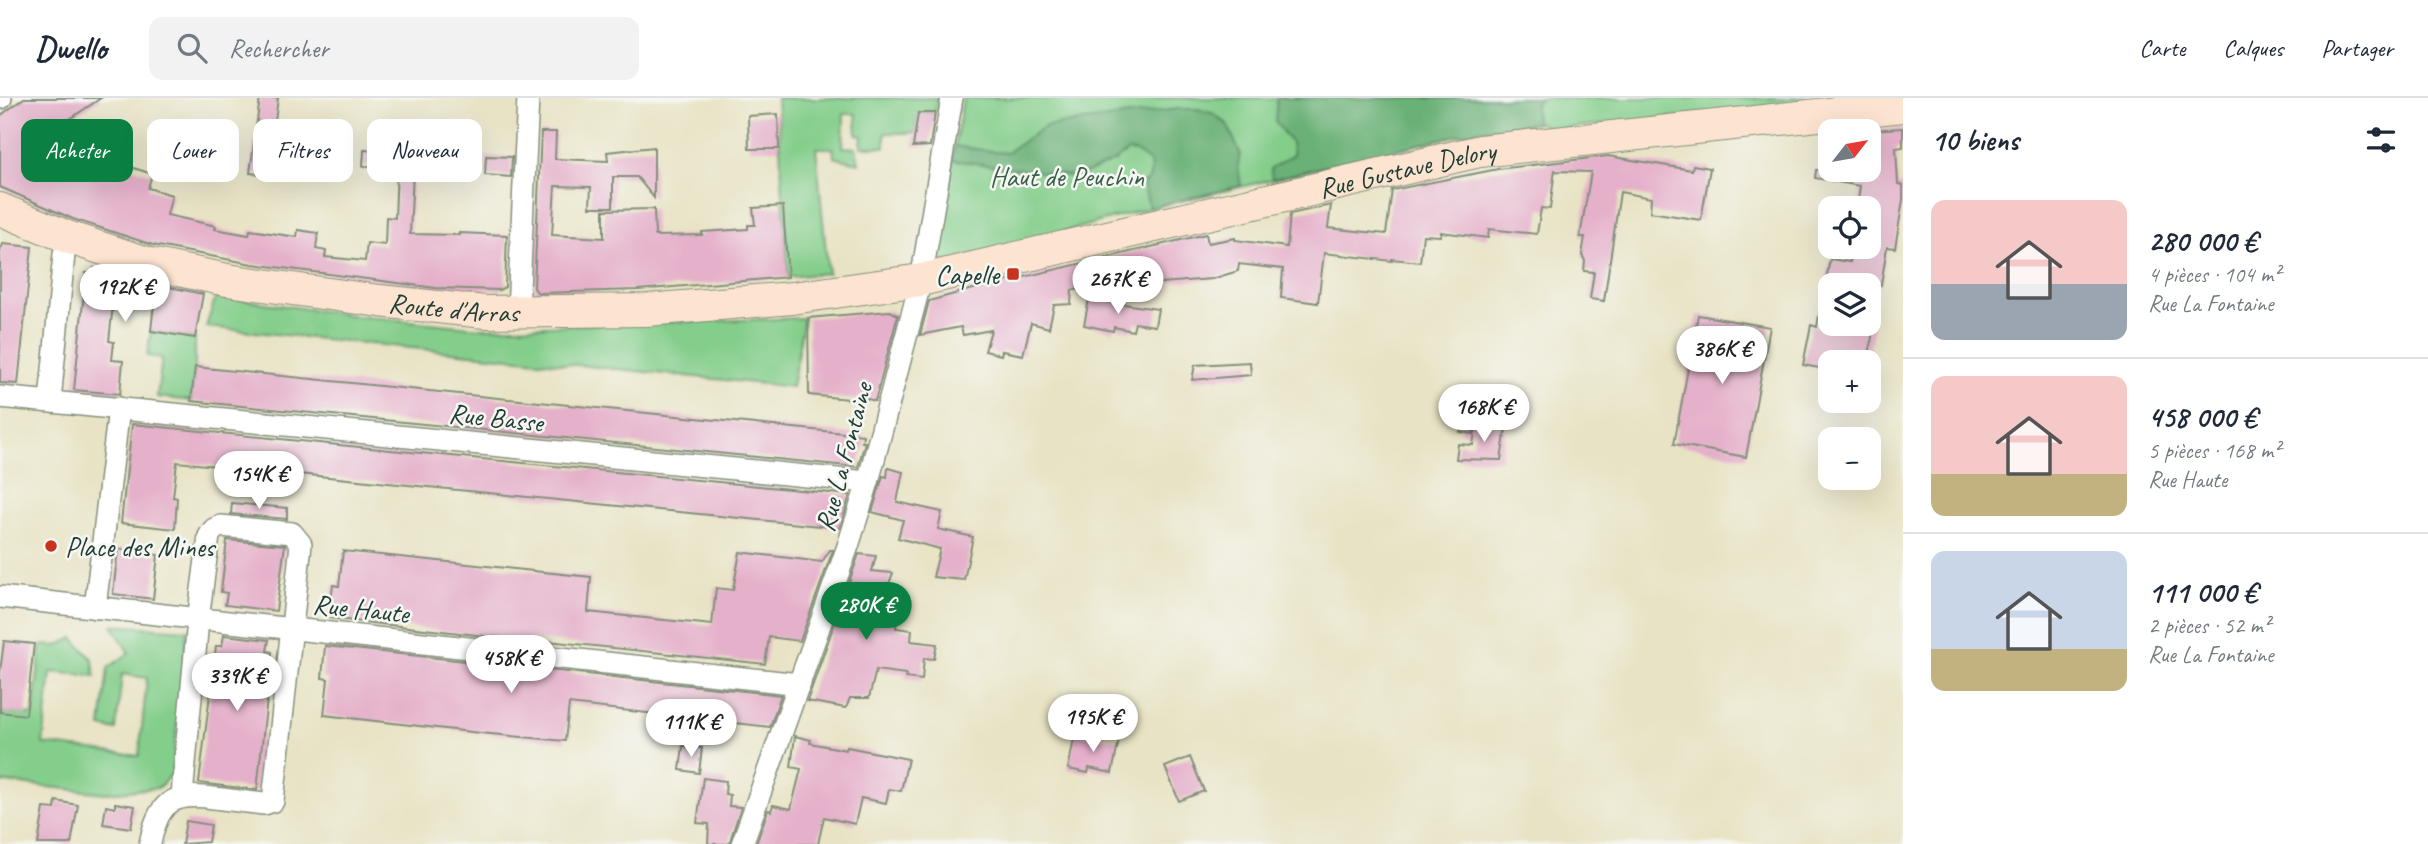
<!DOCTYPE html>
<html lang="fr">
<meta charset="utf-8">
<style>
body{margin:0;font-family:Caveat,sans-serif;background:#f2f2f3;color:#1f2937;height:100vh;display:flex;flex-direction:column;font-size:26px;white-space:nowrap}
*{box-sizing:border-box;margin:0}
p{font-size:23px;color:#747a83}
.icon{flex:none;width:38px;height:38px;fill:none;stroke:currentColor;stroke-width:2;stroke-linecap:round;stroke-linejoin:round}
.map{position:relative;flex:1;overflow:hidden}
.side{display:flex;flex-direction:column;background:#fff;width:525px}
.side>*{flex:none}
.top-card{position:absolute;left:21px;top:21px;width:665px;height:63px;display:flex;gap:14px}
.needle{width:46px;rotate:59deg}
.controls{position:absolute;left:1818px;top:21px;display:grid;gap:14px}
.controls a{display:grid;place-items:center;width:63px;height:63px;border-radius:14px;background:#fff;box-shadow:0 7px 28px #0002;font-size:35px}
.price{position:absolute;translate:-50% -60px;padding:0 16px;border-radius:24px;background:#fff;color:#222;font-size:23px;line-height:46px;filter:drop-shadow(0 2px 4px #0008)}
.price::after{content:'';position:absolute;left:50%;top:42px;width:21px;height:16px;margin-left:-10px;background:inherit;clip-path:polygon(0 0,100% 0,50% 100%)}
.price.on{background:#0b8043;color:#fff}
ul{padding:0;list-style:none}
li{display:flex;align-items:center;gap:21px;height:175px;padding:0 28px}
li+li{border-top:2px solid #e0e1e3}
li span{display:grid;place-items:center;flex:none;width:196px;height:140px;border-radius:14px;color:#555}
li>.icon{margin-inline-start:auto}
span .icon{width:84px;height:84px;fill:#fffc;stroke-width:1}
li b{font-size:30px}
h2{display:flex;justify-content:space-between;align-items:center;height:84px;padding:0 28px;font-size:30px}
.tag{padding:0 24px;border-radius:14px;background:#fff;box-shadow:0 7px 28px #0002;font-size:24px;line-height:63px}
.tag.on{background:#0b8043;color:#fff}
header{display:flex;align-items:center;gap:42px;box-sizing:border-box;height:98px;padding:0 35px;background:#fff;border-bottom:2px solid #e0e1e3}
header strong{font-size:33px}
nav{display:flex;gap:38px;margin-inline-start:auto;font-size:24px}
.search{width:490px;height:63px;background:#f2f2f3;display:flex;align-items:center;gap:18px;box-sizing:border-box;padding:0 24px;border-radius:14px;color:#747a83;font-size:26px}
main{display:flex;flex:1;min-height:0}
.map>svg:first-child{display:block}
</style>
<header>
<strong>Dwello</strong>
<div class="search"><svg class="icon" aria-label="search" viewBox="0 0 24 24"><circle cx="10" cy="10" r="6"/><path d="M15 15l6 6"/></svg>Rechercher</div>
<nav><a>Carte</a><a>Calques</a><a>Partager</a></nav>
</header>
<main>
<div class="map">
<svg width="1903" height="746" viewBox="0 0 1903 746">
<rect width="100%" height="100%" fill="#f6f6f2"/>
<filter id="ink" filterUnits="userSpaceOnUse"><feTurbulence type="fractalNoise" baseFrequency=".0143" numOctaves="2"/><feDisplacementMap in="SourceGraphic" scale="14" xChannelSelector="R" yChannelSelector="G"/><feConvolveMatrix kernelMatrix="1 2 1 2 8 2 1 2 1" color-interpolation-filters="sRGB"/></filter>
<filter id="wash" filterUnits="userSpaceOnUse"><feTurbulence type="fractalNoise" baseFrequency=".00686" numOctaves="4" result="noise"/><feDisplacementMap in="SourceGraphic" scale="28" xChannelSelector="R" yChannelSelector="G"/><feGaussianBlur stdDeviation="1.57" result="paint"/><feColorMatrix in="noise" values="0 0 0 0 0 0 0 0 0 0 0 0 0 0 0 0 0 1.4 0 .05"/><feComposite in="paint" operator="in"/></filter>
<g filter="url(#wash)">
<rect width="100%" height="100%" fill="#e8e3c4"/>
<g fill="#84ce8b" stroke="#528660" stroke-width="2">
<path d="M777 0H938L935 15H918L915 35H885V49H861L862 38 857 37 856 16H844L843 49 856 50 859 65 837 60 834 59 833 50H816L828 175 788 179Z"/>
<path d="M963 0H1852L1551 32 1540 25 1480 32 1143 112 948 165 936 160Z"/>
<path d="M216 198 357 218 481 230 804 220 792 289 206 229Z"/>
<path d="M151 233 195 240V269L191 303 157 299 162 260 147 258Z"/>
<path d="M112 527 187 532 172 676 158 690 106 695 0 684V614L33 617 41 547 57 548 73 540 93 562 95 578 51 574 43 646 139 658 147 580 122 576 116 632 101 629 108 570 129 555Z"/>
</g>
<g fill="#6bb177" stroke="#457756" stroke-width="2">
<path d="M1277 0H1541L1535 7 1536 25 1480 32 1272 81 1271 70 1293 57 1291 45 1275 23Z"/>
<path d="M1177 11H1198L1214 16 1227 26 1240 55 1238 68 1241 88 1149 110 1143 85 1149 81 1151 73 1150 64 1136 54 1128 53 1115 63 1077 79 952 62 955 48 1006 55 1046 28Z"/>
</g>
<g id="blocks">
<g fill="#e5b0ca">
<path d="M24 0H101L28 49 65 66 70 54 77 57 82 46 93 51 98 38 125 48 118 65 152 76 148 90 172 97 167 117 216 128 215 131 249 137 250 132 297 139 298 132 318 135 316 151 326 153 325 159 365 163 367 145 385 147 386 119 395 120 397 70 363 68 364 52 414 54 410 136 459 137V135L507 137 505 189 499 192 436 190 252 166 153 147 73 121 0 89V18Z"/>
<path d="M260 0H278L268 77 250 75Z"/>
<path d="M918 15H935L930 48 913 49Z"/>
<path d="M778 16 779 51H749L748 18Z"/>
<path d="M1903 30V49L1896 50 1898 86 1903 87V102L1895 150 1887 149 1881 187H1825L1830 161 1850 164 1852 152 1857 153V149H1869V110H1857L1860 88 1815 80 1816 72H1869V32Z"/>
<path d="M312 33 331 34 329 58 310 57Z"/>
<path d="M541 34H556L555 61 608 63 607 54 654 49V100L637 79H613V109H590L591 89 555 88 552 137 604 140V112L654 111 655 138 702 137V134L748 131V127H755L753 110 783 108 788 179 638 192 538 195 534 190Z"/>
<path d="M486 58 512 59 511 79 485 77Z"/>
<path d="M1608 58 1692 72 1693 67 1710 70 1701 122 1650 114 1651 100 1620 94 1604 203 1590 201 1594 174 1584 173 1585 163 1582 157 1585 139H1580L1591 74 1555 73V71L1550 111 1541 110 1537 136 1489 131 1488 140 1441 134 1440 138 1423 137 1420 164 1392 161V163L1324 155 1318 205 1281 200 1283 171 1239 166 1238 173 1212 181 1072 192 1071 206 1054 207 1049 230 1031 225 1023 257 1002 253 1001 257 985 253 991 232 963 237 961 229 920 237 929 203 965 193 1206 136 1208 145 1235 140V142L1287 149 1290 116 1331 107 1328 130 1386 136 1392 92 1498 71Z"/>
<path d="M3 146 32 149 18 286 0 285V154Z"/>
<path d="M94 170 116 174V178L203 196 195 240 151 233 154 205 114 198 109 243 114 244 112 262 123 263 120 296 74 292 86 175 93 176Z"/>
<path d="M1823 195 1830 196V226H1874L1868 264H1830V272L1803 267 1811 227 1817 229Z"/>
<path d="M1089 201 1158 211 1155 228 1135 225 1133 233 1114 229 1113 233 1084 227Z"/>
<path d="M890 213 898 217 875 303 858 298V302L809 297 808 220Z"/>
<path d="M1698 217 1770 229 1746 359 1674 346Z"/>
<path d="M1250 264 1251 277 1192 282 1195 267Z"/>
<path d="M195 269 863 337 862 344H865L858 369 191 303Z"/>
<path d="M1466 290 1480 292 1473 336 1460 334Z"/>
<path d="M132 326 329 346 850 397 840 430 177 364 173 399 177 400 175 431 121 425Z"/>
<path d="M1476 326 1506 330 1501 362 1456 361 1458 346 1473 347Z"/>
<path d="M888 370 903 374 897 404 942 414 938 431 973 439 964 482 933 479 940 451 898 440 903 422 872 414 883 378 887 379Z"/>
<path d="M232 405 287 410V421L231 416Z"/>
<path d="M227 442 285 447 276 513 225 507 227 495 221 494Z"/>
<path d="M118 451 158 457 153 501 113 496Z"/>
<path d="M830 452H833L800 543 769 539 765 566 529 541V543L329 520 333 487 339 488 343 453 591 479 588 514 712 527 716 490 733 492 740 454 822 464Z"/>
<path d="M859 456 876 458 872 473 893 475 881 506 898 507 896 530 912 532 911 543 937 546 934 561 924 560 922 582 905 580 906 576 876 572 869 600H850L846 610 807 603Z"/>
<path d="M224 537 269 542 267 553 272 554 257 692 199 685 216 548H222Z"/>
<path d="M4 543 34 546 26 617 0 614V574Z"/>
<path d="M325 548 354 551 781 597 770 629 569 606 565 643 480 635 324 617 328 581 322 580Z"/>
<path d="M1075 636 1119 642 1112 675 1089 670 1088 675 1068 671Z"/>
<path d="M795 638 811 642 810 645 846 652 847 649 908 661 901 693 889 691 886 705 861 700 855 726 824 719 818 746H756L768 712 771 713 773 707 791 711 801 671 791 669Z"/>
<path d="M683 648 702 650 699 675 680 672Z"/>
<path d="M1190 659 1204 693 1179 703 1165 669Z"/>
<path d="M703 680 726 683 725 696 730 697 729 708 741 709 729 746H708L709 726 697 725Z"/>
<path d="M56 703 78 707 71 746H38L44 710 55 711Z"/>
<path d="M115 705 135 708 131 730 103 726 106 708 115 710Z"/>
<path d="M186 723 211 727 208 744 182 746Z"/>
</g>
</g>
</g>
<g filter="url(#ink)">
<use href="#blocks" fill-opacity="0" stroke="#84907c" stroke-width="2"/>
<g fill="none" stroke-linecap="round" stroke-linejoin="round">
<g stroke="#84907c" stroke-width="24">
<g id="minor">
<path d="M0 0H1"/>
<path d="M518 213 528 0"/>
<path d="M0 299 868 384"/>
<path d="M50 303 64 156 70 140"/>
<path d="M0 499 800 586"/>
<path d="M95 510 119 310"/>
<path d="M150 746C158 704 172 694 214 700 231 702 247 704 264 706L273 703 301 446 292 435 221 428 214 431 209 438 198 522 182 698"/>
<path d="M742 746 848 448 868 384 921 182 952 0"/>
</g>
</g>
<g stroke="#84907c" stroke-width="34">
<g id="secondary">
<path id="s1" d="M0 111 70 140 150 166 227 182 380 203 485 214 647 212 792 200 921 182 1480 53 1903 8"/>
</g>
</g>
<use href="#minor" stroke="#fff" stroke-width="21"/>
<use href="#secondary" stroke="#fde4d1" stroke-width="32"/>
</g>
</g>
<g fill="#c8321e" stroke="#f6f6f2" stroke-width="2.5">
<rect x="1006" y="169" width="14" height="14" rx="3.5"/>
<circle cx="51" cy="448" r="7"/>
</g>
<g text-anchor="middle" stroke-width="5" stroke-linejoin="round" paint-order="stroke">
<g font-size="28" fill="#1f3d34" stroke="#f6f6f2">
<text dy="10" stroke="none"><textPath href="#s1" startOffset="1435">Rue Gustave Delory</textPath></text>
<text dy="10" stroke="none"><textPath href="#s1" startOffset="467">Route d'Arras</textPath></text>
<text transform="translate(496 319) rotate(6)" y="10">Rue Basse</text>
<text transform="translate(843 359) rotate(-75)" y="10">Rue La Fontaine</text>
<text transform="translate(361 510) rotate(6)" y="10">Rue Haute</text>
</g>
<g font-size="28" fill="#38614a" stroke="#f6f6f2">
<text x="1067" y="88">Haut de Peuchin</text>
</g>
<g font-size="28" fill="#1f3d34" stroke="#f6f6f2" text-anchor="end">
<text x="999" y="186">Capelle</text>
<text x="65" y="458" text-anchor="start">Place des Mines</text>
</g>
</g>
</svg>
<div class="controls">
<a><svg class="needle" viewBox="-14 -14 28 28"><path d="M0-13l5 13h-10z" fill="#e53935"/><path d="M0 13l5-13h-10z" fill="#747a83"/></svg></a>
<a><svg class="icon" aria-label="locate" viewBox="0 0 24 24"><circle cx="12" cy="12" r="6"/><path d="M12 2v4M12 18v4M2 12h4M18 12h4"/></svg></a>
<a><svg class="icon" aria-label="layers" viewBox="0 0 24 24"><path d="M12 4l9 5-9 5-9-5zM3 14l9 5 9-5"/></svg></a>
<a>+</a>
<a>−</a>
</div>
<b class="price" style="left:1118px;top:218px">267K €</b>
<b class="price" style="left:125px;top:226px">192K €</b>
<b class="price" style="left:1722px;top:288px">386K €</b>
<b class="price" style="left:1484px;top:346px">168K €</b>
<b class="price" style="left:259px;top:413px">154K €</b>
<b class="price on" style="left:866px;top:544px">280K €</b>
<b class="price" style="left:511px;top:597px">458K €</b>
<b class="price" style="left:237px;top:615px">339K €</b>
<b class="price" style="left:1093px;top:656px">195K €</b>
<b class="price" style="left:691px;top:661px">111K €</b>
<div class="top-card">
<a class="tag on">Acheter</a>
<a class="tag">Louer</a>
<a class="tag">Filtres</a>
<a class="tag">Nouveau</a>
</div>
</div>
<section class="side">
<h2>10 biens<svg class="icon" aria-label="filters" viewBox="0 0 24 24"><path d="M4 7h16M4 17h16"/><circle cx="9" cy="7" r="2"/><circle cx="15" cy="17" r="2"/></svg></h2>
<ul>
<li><span style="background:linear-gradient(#f6c9c9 60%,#9aa5b1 0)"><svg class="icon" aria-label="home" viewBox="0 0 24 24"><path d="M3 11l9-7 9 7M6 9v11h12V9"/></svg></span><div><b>280 000 €</b><p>4 pièces · 104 m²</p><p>Rue La Fontaine</p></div></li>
<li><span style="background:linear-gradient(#f6c9c9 70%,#c2b280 0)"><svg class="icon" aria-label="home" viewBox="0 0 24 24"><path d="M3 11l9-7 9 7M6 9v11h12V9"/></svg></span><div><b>458 000 €</b><p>5 pièces · 168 m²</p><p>Rue Haute</p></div></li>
<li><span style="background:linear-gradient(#c9d6e8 70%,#c2b280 0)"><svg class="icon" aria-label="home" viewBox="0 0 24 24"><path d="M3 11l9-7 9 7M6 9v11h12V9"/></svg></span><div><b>111 000 €</b><p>2 pièces · 52 m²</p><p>Rue La Fontaine</p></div></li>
</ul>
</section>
</main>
